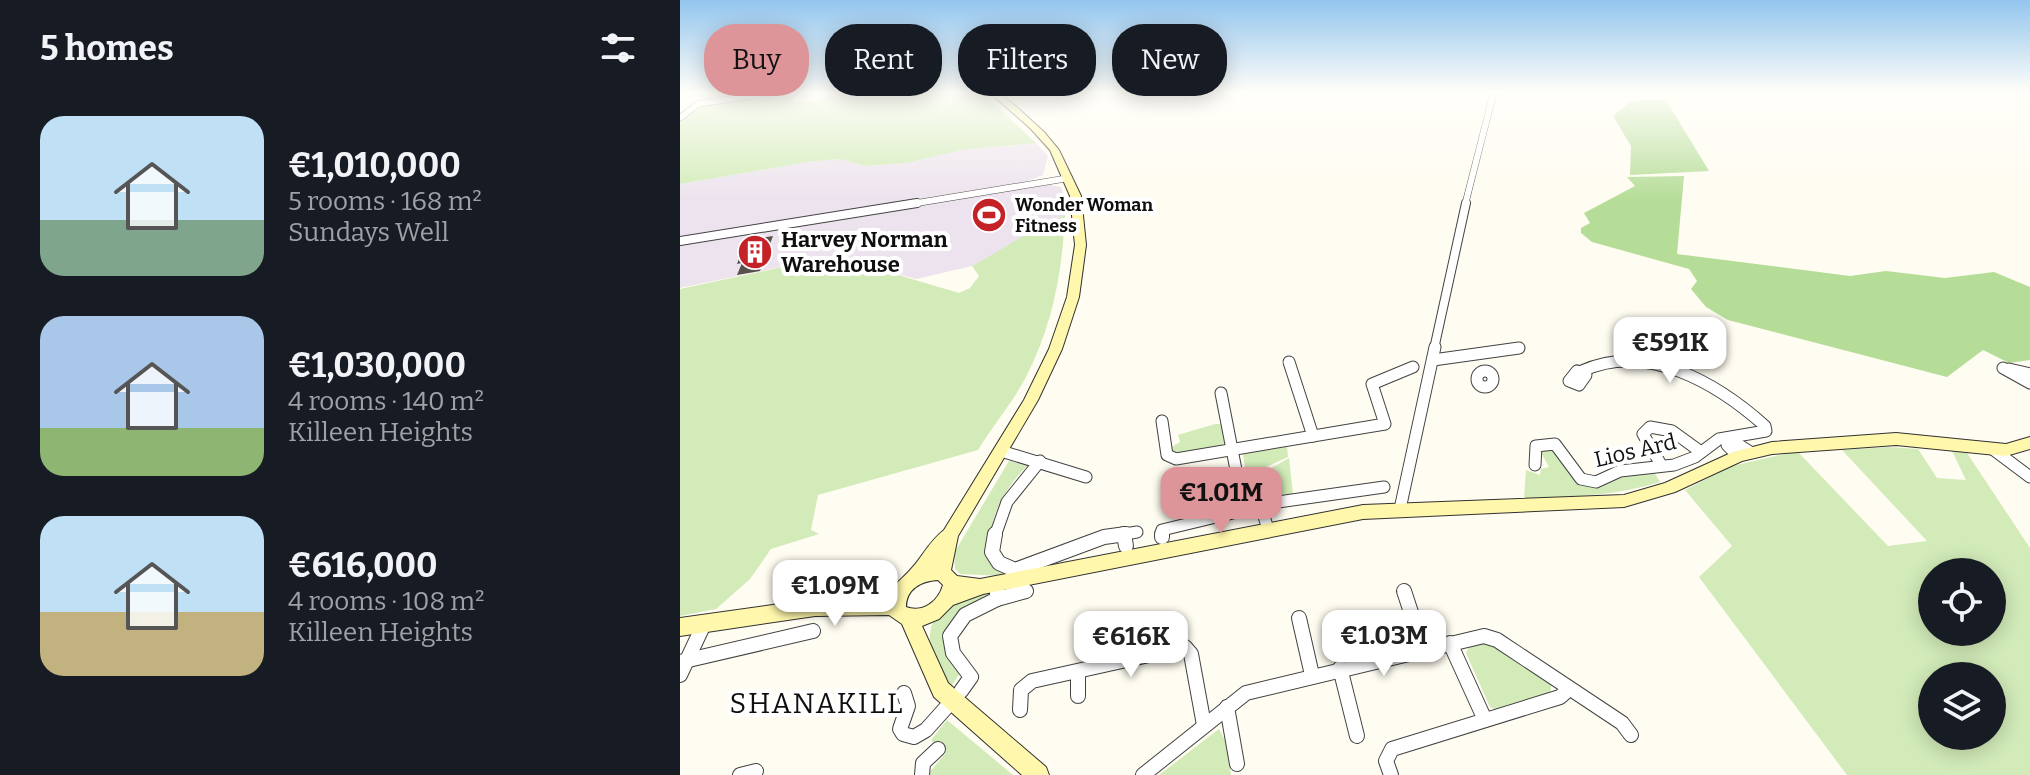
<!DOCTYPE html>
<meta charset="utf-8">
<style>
body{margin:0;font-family:Bitter,serif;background:#242831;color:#f1f3f6;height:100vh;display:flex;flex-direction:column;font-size:30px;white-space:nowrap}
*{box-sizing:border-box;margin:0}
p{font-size:26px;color:#9ea1a6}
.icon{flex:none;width:44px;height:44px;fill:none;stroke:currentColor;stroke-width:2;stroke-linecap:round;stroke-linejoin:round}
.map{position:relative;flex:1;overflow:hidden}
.details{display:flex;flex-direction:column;background:#171b24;width:680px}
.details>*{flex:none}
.guide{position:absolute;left:24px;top:24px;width:760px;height:72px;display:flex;gap:16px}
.fabs{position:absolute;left:1238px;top:558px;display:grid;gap:16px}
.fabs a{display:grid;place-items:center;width:88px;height:88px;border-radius:50%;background:#171b24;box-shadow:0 4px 20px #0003;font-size:40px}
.price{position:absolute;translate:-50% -68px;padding:0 18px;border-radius:16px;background:#fff;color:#222;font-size:26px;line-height:52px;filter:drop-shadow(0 2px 4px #0008)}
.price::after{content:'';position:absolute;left:50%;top:48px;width:24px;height:18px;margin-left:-12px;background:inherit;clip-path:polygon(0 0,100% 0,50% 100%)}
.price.on{background:#dd9599;color:#111}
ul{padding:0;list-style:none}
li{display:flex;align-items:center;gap:24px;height:200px;padding:0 40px}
li span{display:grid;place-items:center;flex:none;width:224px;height:160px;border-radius:24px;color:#555}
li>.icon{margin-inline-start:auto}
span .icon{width:96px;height:96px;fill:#fffc;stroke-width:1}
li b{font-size:34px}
h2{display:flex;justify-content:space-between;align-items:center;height:96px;padding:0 40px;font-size:34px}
.tag{padding:0 28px;border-radius:32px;background:#171b24;box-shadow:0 4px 20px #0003;font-size:28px;line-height:72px}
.tag.on{background:#dd9599;color:#111}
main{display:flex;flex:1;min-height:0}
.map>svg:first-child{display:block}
</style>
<main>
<section class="details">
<h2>5 homes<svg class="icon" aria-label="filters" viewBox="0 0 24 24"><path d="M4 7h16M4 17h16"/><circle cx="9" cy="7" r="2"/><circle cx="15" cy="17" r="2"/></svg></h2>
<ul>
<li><span style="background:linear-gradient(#bfe0f5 65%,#7fa58c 0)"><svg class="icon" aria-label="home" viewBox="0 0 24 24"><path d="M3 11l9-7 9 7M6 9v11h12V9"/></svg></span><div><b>€1,010,000</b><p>5 rooms · 168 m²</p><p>Sundays Well</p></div></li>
<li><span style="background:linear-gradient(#a9c7e8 70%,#8fb573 0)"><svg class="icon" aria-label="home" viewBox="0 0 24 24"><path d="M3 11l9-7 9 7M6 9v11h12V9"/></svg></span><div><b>€1,030,000</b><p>4 rooms · 140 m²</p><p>Killeen Heights</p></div></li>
<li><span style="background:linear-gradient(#bfe0f5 60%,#c2b280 0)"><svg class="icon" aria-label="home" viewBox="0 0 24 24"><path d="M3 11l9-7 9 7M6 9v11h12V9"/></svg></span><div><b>€616,000</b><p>4 rooms · 108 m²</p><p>Killeen Heights</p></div></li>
</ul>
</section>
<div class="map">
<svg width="1350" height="775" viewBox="0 0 1350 775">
<rect width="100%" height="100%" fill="#fffcf1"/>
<g fill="#ede3ee">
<path d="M356 143 368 156 363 175 345 182 0 237V184L128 162 159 159 185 166 227 163 282 150Z"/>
<path d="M367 184 381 187 390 213 352 229 337 242 292 266 236 279 198 269 135 260 0 288V244Z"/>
</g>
<g fill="#d2ebb9" fill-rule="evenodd">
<path d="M113 91 115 102 139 100 171 91H300L356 143 282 150 227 163 185 166 159 159 128 162 0 184V124L23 105Z"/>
<path d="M385 215C382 273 373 324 346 377 333 402 313 425 298 450L138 495 131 530 139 534 91 549 70 579 36 609 0 616V289L135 260 198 269 279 293 290 288 299 276 292 266C324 249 352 228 385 215Z"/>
<path d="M535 424H543L546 442 540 446 500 454 492 450V447L500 442 498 435Z"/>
<path d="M607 446 608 457 579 470 583 475 582 495 567 479 563 454Z"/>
<path d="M875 446 899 478 974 472 980 482C935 496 891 497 844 499L846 470 860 475 861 469 869 467 860 451Z"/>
<path d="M1208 447 1238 449 1257 478 1286 480 1272 451 1287 453 1350 548V775H1167L1019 577 1052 546 1005 490 1052 466 1117 451 1208 546 1247 541 1162 450ZM1252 572H1312V632H1252ZM1252 676H1312V736H1252Z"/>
<path d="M609 458 613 494 584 496 590 469Z"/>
<path d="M329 461 347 466C320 493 293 541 325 576L280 574 275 569 274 553Z"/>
<path d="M309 592V597L278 614 263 636 267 657 280 673 272 685 276 693C264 681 259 672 254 656 238 611 275 603 309 592Z"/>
<path d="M807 641 872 682 870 693 817 710 810 707 786 653 789 647Z"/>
<path d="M267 720 333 775H247L265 754 251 740Z"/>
<path d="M539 729 547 744 551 775H479Z"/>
</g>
<g fill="#b6dd97">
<path d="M964 100H986L1029 171 950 175 951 146 933 116 949 103Z"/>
<path d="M1004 176 997 254 1170 276 1206 271 1265 278 1314 272 1350 287V360L1329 363 1303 350 1267 377 1048 320 1026 307 1011 289 1017 281 1009 269 912 242 901 233V228L910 223 904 213 955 186 947 177Z"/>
</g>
<path fill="#58504b" d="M93 236 80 271 57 275 62 263 57 264 66 240Z"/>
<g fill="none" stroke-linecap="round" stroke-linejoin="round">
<g stroke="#424242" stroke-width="7">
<g id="street-far3">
<path d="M0 118 18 104 100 91"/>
<path d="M225 205 389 178"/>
<path d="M785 205 814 91"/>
</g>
</g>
<g stroke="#424242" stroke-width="10">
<g id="street-far2">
<path d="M0 241 237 203"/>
<path d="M754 349 786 203"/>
<path d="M831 349 839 348"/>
</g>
</g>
<g stroke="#424242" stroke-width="13">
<g id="street-far1">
<path d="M753 360 839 348"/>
<path d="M609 362 633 436"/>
<path d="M1323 368 1350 383"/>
<path d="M1329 369 1350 374"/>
<circle cx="805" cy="379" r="8"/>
<path d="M897 371 906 375 899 385 889 381Z"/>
<path d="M541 393 557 475 581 507 588 529"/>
<path d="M482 421 487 455 496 459 705 424 692 384 733 367"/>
<path d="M1048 438 1070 452"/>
<path d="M1048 438 1047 445 1058 456"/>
<path d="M1314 450 1350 477"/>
<path d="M321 451 406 477"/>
<path d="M980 463 963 434 970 427 992 431 1021 452"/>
<path d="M855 465 856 446 875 444 901 479 916 482 940 471 994 465 1015 457 1039 439 1086 431 1085 426C1038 384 967 341 902 371"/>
<path d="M720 509 755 347"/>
<path d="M315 536 327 502 360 461"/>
<path d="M433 536 457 532"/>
<path d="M482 536V530L598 502 704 487"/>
</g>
</g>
<g stroke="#424242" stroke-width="16">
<g id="street">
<path d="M315 534 312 552 319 563 335 570 424 537 446 534"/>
<path d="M444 534 446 546"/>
<path d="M482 534V537"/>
<path d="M724 591 743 649"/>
<path d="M317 599 346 591"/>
<path d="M619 618 632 675"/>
<path d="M770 643 805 720"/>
<path d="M0 662 133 631"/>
<path d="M660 668 677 736"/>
<path d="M398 672V696"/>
<path d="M0 675 24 624"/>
<path d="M281 691 291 677 273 653 270 636 285 615 317 599V585"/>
<path d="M224 693 228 706 220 729 223 734 234 737 246 730 272 701"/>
<path d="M547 707 557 764"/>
<path d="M340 710 341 690 352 681 505 647 511 654 524 725"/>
<path d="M60 775 76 771"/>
<path d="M242 775 243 763 258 749"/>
<path d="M463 775 566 693 804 636 817 640 942 723 951 735"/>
<path d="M711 775 706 761 712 749 880 697 889 689"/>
</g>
</g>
<g stroke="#313131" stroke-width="2">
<path id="secondary" d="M308 91H317L340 110 364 132 379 150 401 196 406 245 399 297 382 349 358 400 278 536 271 570 277 576 300 579 683 505 944 495 985 483 1053 452 1092 442 1216 433 1326 444 1350 437V449L1326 456 1216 445 1092 454 1062 461 995 492 944 507 683 519 303 594 273 605 259 619 242 626 268 683 366 767 369 775H342L254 697 222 624 209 615 135 616 0 636V618L135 599 208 598C213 583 222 580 231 569 244 555 247 544 264 530L344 400 369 349 387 297 395 245 390 196 370 150 350 128ZM258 580 263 585C258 602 243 613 226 607 226 589 241 581 258 580Z"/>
</g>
<use href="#street-far3" stroke="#fff" stroke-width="6"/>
<use href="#street-far2" stroke="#fff" stroke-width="8"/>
<use href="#street-far1" stroke="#fff" stroke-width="11"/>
<use href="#street" stroke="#fff" stroke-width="14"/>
<use href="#secondary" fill="#fff7ac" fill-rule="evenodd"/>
</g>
<linearGradient id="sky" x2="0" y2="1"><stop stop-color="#93c5ee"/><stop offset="0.46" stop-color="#fffef9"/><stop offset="1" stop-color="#fffef9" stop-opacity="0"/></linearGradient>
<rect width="1350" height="200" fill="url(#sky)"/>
<defs>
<g id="stadium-disc" transform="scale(1.8)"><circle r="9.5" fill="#c42227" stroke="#fff"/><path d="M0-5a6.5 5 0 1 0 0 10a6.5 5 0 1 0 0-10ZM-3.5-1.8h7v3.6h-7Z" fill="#fff"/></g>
<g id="building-disc" transform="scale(1.8)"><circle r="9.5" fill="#c42227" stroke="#fff"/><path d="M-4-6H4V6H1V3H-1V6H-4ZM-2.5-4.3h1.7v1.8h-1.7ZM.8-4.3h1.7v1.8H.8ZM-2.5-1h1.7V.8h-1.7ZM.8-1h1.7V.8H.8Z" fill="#fff"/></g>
</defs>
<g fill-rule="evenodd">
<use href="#stadium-disc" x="309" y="215"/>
<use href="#building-disc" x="75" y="252"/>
</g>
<g text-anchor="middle" stroke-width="8" stroke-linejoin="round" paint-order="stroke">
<g font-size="18" font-weight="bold" fill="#0f0f0f" stroke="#fff" text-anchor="start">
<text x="335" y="211">Wonder Woman<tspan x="335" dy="21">Fitness</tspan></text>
</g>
<g font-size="22" font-weight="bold" fill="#0f0f0f" stroke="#fff" text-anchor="start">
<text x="101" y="247">Harvey Norman<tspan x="101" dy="25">Warehouse</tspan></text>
</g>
<g font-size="22" fill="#0f0f0f" stroke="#fff">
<text transform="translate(955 450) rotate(-13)" y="8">Lios Ard</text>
</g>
<g font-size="28" letter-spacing="2" fill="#0f0f0f" stroke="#fff">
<text x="137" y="713">SHANAKILL</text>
</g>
</g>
</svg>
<div class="fabs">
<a><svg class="icon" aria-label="locate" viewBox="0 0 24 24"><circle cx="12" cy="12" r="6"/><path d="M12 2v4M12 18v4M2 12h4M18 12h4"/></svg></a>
<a><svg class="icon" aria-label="layers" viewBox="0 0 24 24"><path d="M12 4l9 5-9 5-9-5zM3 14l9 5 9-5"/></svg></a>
</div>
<b class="price" style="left:990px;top:385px">€591K</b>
<b class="price on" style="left:541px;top:535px">€1.01M</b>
<b class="price" style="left:155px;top:628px">€1.09M</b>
<b class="price" style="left:704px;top:678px">€1.03M</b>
<b class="price" style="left:451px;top:679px">€616K</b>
<div class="guide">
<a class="tag on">Buy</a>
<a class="tag">Rent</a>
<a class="tag">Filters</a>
<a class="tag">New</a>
</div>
</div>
</main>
